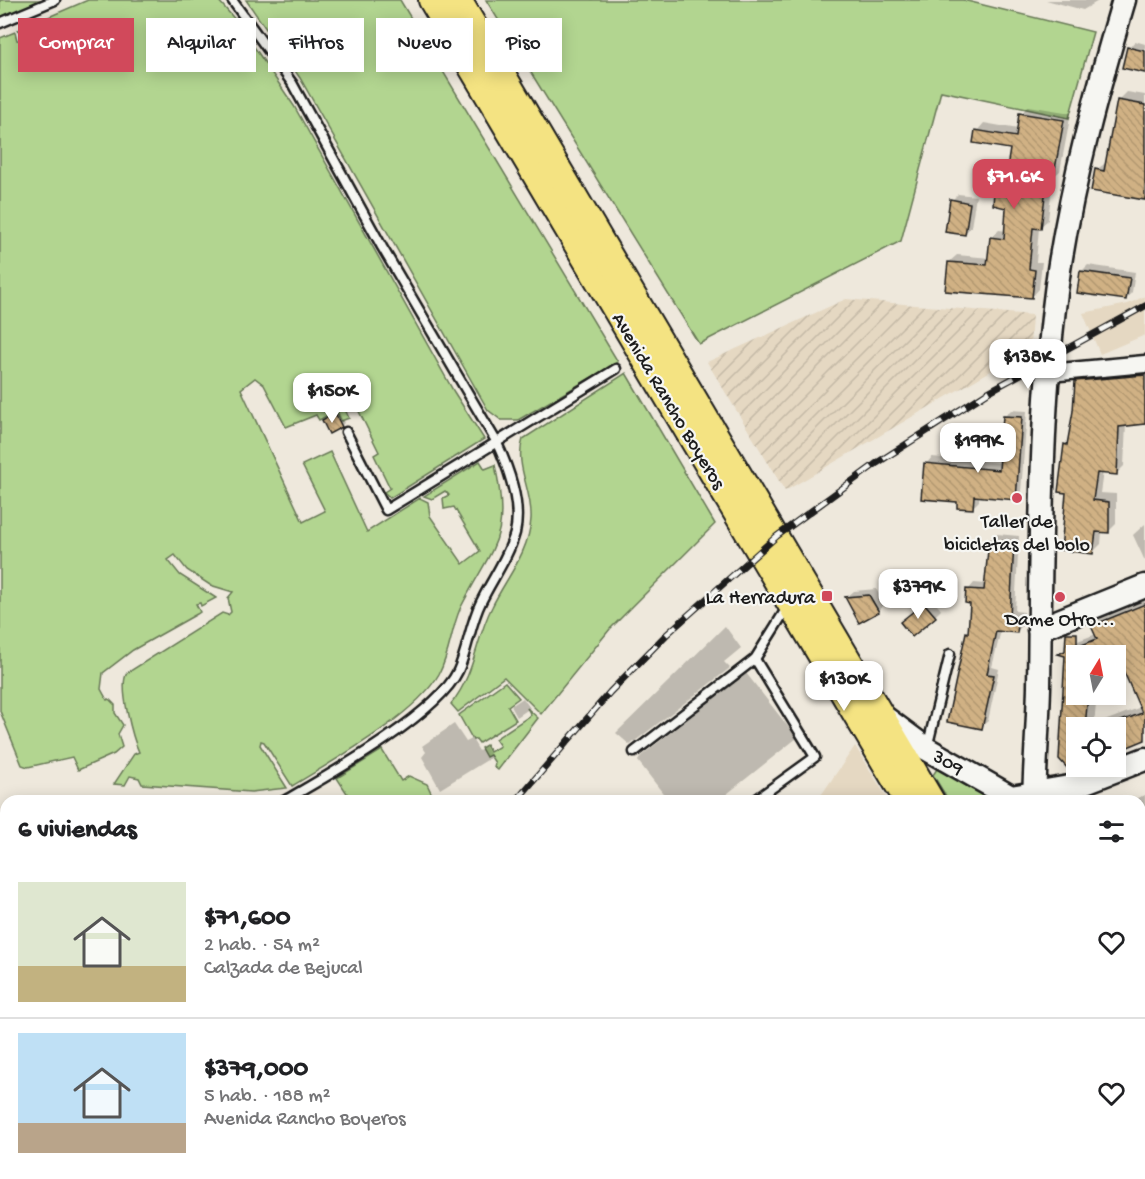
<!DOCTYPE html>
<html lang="es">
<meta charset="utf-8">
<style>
body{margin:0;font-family:"Gochi Hand",sans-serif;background:#f6f6f6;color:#202124;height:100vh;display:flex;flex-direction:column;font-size:22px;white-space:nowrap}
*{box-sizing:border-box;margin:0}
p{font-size:20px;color:#757577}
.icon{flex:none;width:33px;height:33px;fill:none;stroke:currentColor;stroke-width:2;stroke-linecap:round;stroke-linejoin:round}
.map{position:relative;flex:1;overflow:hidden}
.drawer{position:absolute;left:0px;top:795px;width:1146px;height:384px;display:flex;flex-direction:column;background:#fff;border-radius:18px 18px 0 0;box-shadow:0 3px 15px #0003}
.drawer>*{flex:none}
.top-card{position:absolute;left:18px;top:18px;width:600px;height:54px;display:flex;gap:12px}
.needle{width:39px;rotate:10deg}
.tools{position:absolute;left:1066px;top:645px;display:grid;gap:12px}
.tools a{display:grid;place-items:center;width:60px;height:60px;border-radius:0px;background:#fff;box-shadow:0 3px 15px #0003;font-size:30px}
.price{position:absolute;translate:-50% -51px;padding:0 14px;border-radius:12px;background:#fff;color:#222;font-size:20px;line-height:39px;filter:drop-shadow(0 2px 3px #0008)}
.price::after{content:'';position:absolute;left:50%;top:36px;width:18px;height:14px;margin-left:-9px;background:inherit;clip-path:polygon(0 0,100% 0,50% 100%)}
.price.on{background:#d1495b;color:#fff}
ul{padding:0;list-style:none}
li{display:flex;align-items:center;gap:18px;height:150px;padding:0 18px}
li+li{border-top:2px solid #e0e0e0}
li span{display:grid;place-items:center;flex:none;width:168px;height:120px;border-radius:0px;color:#555}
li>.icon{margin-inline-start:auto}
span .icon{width:72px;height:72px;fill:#fffc;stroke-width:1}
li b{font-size:26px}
h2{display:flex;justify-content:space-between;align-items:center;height:72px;padding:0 18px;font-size:26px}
.chip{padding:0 21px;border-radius:0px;background:#fff;box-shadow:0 3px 15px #0003;font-size:21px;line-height:54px}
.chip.on{background:#d1495b;color:#fff}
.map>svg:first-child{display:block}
</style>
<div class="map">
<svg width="1145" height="1179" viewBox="0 0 1145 1179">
<defs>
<pattern id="industrial-furrows" width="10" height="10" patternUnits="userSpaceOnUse" patternTransform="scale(1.5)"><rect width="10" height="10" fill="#e5d8c2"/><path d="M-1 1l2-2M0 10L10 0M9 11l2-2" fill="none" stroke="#c4b9a6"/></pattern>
<pattern id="building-back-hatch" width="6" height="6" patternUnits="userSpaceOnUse" patternTransform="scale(1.5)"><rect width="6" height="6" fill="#d0b184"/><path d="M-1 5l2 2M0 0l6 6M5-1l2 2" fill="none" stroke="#b29871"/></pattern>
</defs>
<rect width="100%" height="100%" fill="#eee8dc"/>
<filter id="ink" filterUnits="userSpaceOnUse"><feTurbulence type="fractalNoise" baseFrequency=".0167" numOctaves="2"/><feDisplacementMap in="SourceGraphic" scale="12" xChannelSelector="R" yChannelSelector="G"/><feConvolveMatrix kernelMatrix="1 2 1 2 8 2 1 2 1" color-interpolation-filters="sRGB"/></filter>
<g filter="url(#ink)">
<g fill="#e5d8c2">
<path d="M1145 296V335L1100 354 1083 313 1128 304Z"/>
<path d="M855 746 889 801H817Z"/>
<path d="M320 1173H1022L1023 1179H316Z"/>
</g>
<path fill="url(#industrial-furrows)" d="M846 299 1032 315 1030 348 785 491 707 362Z"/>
<g fill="#b2d590" stroke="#677856" stroke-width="1.5">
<path d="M0 0H44L0 19Z"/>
<path d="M88 0H218L238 23 294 106 454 392 484 439 390 498 384 492 390 488 374 455 379 452 342 377 332 381 349 418 341 421 336 411 319 420 316 415 286 427 264 385 255 378 241 389 303 522 325 511 302 465 330 452 367 532 420 498 428 502 430 516 463 564 480 551 454 507 444 509 443 498 449 495 445 491 432 499 424 496 480 461 485 469 495 465C512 542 491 546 460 609 451 630 450 653 439 674 416 715 333 761 292 786L264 742 261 741 260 745 287 788 251 792 142 784 139 778 130 776 125 785 114 784 134 754 139 752C133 739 118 686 127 673L222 613 228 615 231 612 228 598 233 592 210 585 187 570 175 555 168 560 180 575 216 598 201 606 200 603 196 604 200 612 197 614 133 650 103 673 101 689 107 700 109 699 115 705V713L123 725 118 734 122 747 114 754 78 770 72 757 28 767 22 765 0 711V38L15 32 17 40 22 41 25 37 18 30Z"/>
<path d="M246 0H400L618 362 518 420H501L488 410 300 78Z"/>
<path d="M486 0H963L1093 32 1069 118 941 91 901 241 699 344Z"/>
<path d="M626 373 715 524 610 629 541 714 504 677 458 712 451 704C476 673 475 640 492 607 506 578 529 553 531 519 533 491 514 466 523 439Z"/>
<path d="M505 682 519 698 508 706 516 720 479 743 476 739 473 740 459 715Z"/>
<path d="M527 708 538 718 498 770 494 767 495 763 490 755 486 757 481 748 486 745 490 752 500 746 495 739 531 715Z"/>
<path d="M382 750 401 781 409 776 427 784 435 801 411 799 352 801 337 778Z"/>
<path d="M943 768 991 801H949L933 775 937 769Z"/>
</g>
<g fill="#0003" fill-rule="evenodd">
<path d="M1046 0H1100L1083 10Z"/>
<path d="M1135 41 1145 44V72L1129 48Z"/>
<path d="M1127 92 1145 95V199L1096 170 1107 162 1118 101Z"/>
<path d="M1028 106 1071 113 1060 171 1053 177 1048 220 1039 228 1036 262H1042L1039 289 1032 297 949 262 957 255 990 258 991 238 999 230 1006 231 1008 206 996 179 1004 171 1008 172 1012 148 977 131 984 123 1018 129 1021 114Z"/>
<path d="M958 194 976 196 971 227 964 234 952 200Z"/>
<path d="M1088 265 1135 272 1132 292 1126 299 1082 271Z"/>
<path d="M1145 367V423L1126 424 1124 466 1116 474 1103 472 1100 493 1116 494V524L1108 532 1102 531 1101 544 1093 552 1068 492 1065 445 1070 441 1076 382 1084 374Z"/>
<path d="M1011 410 1027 411 1021 492 1015 498 979 495V501L972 508 959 501 926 464 932 457 1001 463 1005 416Z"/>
<path d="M338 411 344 423 341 426 323 420Z"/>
<path d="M1145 524V561L1133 535Z"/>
<path d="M997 534 1019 536 1015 611 1024 612 1023 625 1017 631 1001 630 992 667 999 669 988 721 981 727 967 633 970 631 972 602 968 590 974 583 986 584 990 541Z"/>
<path d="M876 589 885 604 878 611 847 597 854 591Z"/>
<path d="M931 597 941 610 935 616 908 615Z"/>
<path d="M1145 600V734L1116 751V728H1077V766H1080L1072 770 1066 652 1078 641 1096 634 1093 626 1104 615ZM1077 656H1116V663L1121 661 1141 707 1094 725 1097 694H1077Z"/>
<path d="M725 626 741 648 724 662 730 668 630 745 616 733Z"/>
<path d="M746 673 797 738 718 801H669L638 761 641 756Z"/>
<path d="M523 698 530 708 517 717 511 706Z"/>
<path d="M454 724 466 742 472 739 479 751 485 746 492 757 440 789 422 757 426 752 422 746Z"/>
<path d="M417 795 421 801H406Z"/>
<path d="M1145 795V913L1140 915V801H1129Z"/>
<path d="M1140 983 1145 996V1075L1140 1077Z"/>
<path d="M1140 1128 1145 1141V1148L1140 1153Z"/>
<path d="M99 1173H140L133 1179H101Z"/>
<path d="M366 1173H469V1179H365Z"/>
<path d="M696 1173H825V1178L695 1179Z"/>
<path d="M857 1173H1017L1018 1179H857Z"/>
</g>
<g fill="url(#building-back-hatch)" stroke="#1c1c1c" stroke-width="1.5">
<path d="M1127 47 1145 51V73L1122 68Z"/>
<path d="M1117 100 1145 105V200L1091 191 1095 169 1104 171Z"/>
<path d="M1019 113 1064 120 1053 180 1047 179 1041 229 1033 228 1029 269 1035 270 1032 298 945 291 948 262 987 265 990 237 1004 239 1006 208 993 205 995 178 1005 180 1010 149 973 143 975 130 1016 137Z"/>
<path d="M950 199 970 203 965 235 945 232Z"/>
<path d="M1080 271 1130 278 1126 300 1077 293Z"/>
<path d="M1145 375V424L1119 427 1117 475 1097 473 1093 500 1109 502V533L1096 532 1093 554 1061 550 1066 493 1058 492 1064 444 1067 445 1073 411 1075 381Z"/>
<path d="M335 413 342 427 329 434 322 420Z"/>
<path d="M1003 416 1022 417 1016 500 974 496 973 509 957 508V502L921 499 924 463 999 470Z"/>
<path d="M989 540 1014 542 1010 617 1019 618 1017 633 996 631 987 674 994 675 982 729 947 722 966 632 968 633 970 604 965 603 966 589 984 590Z"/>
<path d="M869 595 879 612 859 623 845 597Z"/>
<path d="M924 603 936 617 912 637 900 622Z"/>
<path d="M1145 604V740L1116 752V723L1142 713 1120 663 1116 665V656H1077V694H1088L1085 728H1077V771L1072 773 1059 759 1065 656 1058 654 1065 651 1066 633H1077V647L1097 639 1091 626Z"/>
</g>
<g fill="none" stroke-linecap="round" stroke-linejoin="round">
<g stroke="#1c1c1c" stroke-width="13">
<g id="lane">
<path d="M232 0 292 83 382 247 496 441C508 467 522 503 515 533 508 558 492 579 481 602 470 624 468 649 458 671 437 715 329 775 284 801"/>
<path d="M0 23 55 0"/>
<path d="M346 432 386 510 616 369"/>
<path d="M927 748 950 654"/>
<path d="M634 752 755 659 788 606"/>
<path d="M754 801 815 757 755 659"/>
<path d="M0 993 6 990"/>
<path d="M833 1173V1179"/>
<path d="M607 1179 621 1173"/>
</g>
</g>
<g stroke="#1c1c1c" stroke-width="21">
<g id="street">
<path d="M1049 373 1145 364"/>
<path d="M1140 933 1145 932"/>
<path d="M1140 1102 1145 1100"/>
</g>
</g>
<g stroke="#1c1c1c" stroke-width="27">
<g id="secondary">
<path d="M1039 629 1145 586"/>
<path d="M884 717 927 749 1011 797 1075 786 1145 759"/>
<path d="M1034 801C1035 763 1038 725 1039 687 1041 548 1039 408 1059 270 1073 178 1098 88 1124 0"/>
</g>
</g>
<g stroke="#1c1c1c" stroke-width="30">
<g id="primary">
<path d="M432 0 908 801"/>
<path d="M458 0 931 801"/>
<path d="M1039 1173V1179"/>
<path d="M1064 1173 1065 1179"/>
</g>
</g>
<use href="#lane" stroke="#f6f6f2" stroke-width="8"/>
<use href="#street" stroke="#f6f6f2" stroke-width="16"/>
<use href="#secondary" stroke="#f6f6f2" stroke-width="22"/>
<use href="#primary" stroke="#f4e382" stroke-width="26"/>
<g stroke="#1c1c1c" stroke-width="7">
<g id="rail">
<path d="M516 801 610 692 666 635 777 536 877 463 988 392 1145 306"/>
<path d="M290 1179 293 1173"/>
</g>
</g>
<use href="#rail" stroke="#f6f6f2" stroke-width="4.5" stroke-dasharray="14" stroke-linecap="butt"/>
</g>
</g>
<g fill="#d1495b" stroke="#f6f6f2" stroke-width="2">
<circle cx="1017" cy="498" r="6"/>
<rect x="821" y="590" width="12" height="12" rx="3"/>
<circle cx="1060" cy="597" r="6"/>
</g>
<g text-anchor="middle" stroke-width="4.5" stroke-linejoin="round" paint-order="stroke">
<g font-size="20" fill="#1c1c1c" stroke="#f6f6f2">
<text transform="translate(670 400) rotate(59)" y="7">Avenida Rancho Boyeros</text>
<text transform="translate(949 761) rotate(30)" y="7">309</text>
</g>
<g font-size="20" fill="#1c1c1c" stroke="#f6f6f2">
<text x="1017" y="527">Taller de<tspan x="1017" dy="23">bicicletas del bolo</tspan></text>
<text x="815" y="603" text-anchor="end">La Herradura</text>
<text x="1060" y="625">Dame Otro...</text>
</g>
</g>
</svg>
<div class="tools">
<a><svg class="needle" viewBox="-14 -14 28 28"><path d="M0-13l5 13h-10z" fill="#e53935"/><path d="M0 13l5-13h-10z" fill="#757577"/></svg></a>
<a><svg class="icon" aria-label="locate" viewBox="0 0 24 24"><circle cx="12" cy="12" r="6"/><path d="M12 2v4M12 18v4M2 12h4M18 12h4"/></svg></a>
</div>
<b class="price on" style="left:1014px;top:210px">$71.6K</b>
<b class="price" style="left:1028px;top:390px">$138K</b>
<b class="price" style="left:332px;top:424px">$150K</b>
<b class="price" style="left:978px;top:474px">$199K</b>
<b class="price" style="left:918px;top:620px">$379K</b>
<b class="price" style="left:844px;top:712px">$130K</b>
<div class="top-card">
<a class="chip on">Comprar</a>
<a class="chip">Alquilar</a>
<a class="chip">Filtros</a>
<a class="chip">Nuevo</a>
<a class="chip">Piso</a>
</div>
<section class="drawer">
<h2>6 viviendas<svg class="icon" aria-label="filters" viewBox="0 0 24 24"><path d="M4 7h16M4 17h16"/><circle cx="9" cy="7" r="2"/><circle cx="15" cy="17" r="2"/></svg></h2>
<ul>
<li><span style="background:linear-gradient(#dfe7d0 70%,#c2b280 0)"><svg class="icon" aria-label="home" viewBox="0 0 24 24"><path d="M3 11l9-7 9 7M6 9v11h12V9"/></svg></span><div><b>$71,600</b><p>2 hab. · 54 m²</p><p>Calzada de Bejucal</p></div><svg class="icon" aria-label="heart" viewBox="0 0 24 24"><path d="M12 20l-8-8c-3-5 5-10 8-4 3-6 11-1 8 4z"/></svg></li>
<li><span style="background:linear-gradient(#bfe0f5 75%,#b9a48a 0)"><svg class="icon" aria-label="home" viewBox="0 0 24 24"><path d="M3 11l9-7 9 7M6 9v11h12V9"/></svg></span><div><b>$379,000</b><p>5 hab. · 188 m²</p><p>Avenida Rancho Boyeros</p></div><svg class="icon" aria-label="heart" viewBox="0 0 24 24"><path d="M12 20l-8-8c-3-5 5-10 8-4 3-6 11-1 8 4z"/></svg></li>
</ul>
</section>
</div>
